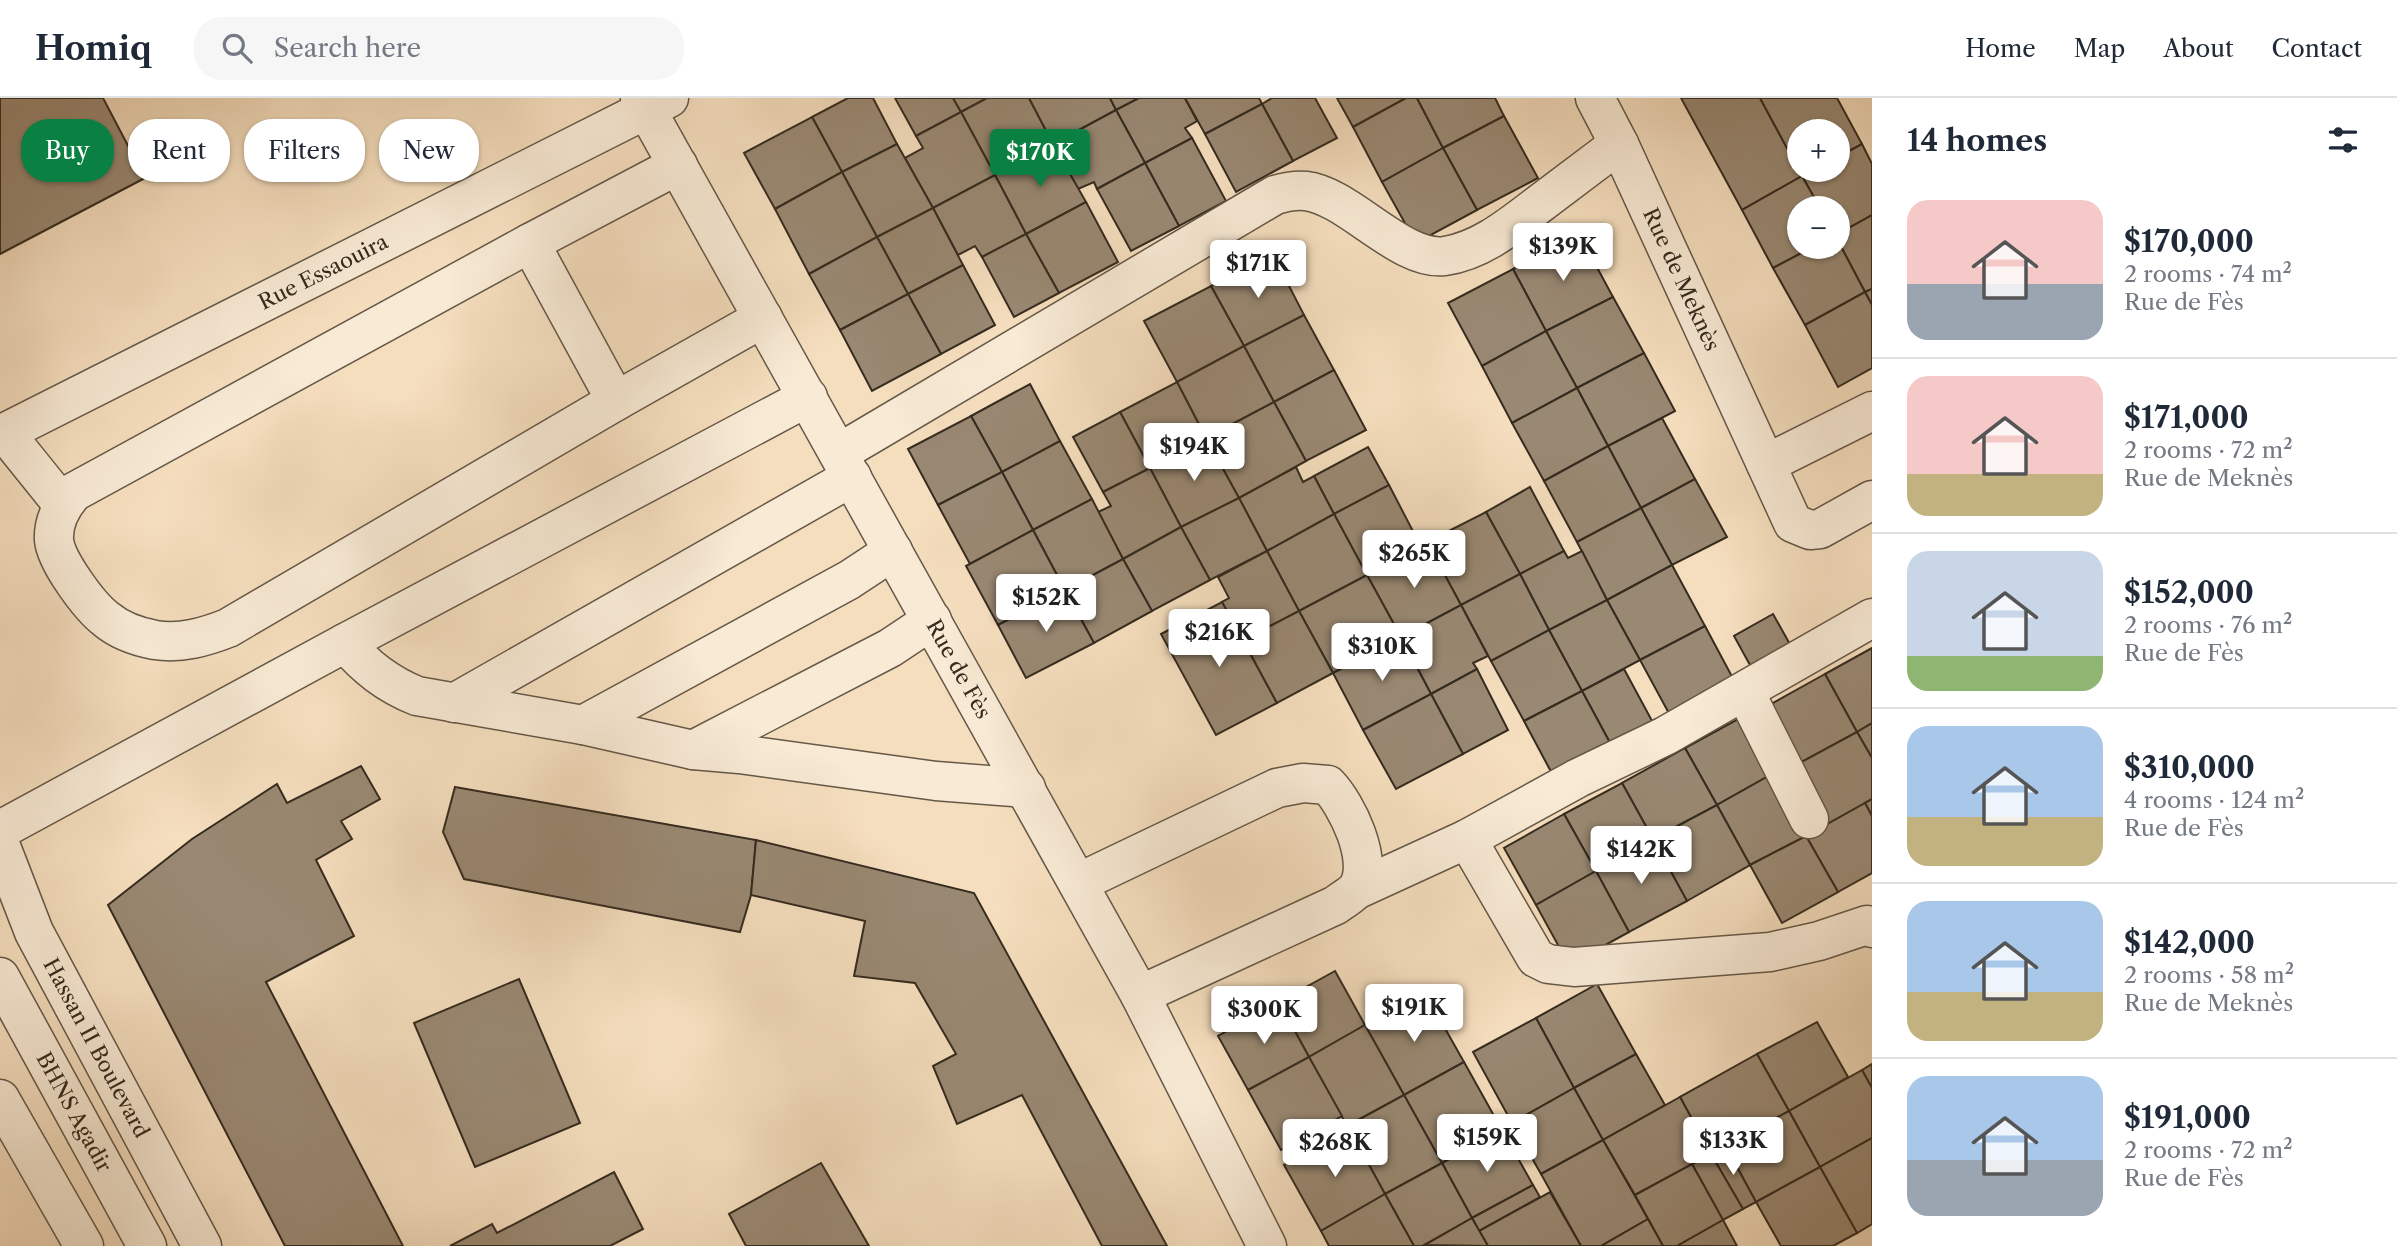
<!DOCTYPE html>
<meta charset="utf-8">
<style>
body{margin:0;font-family:"Libre Caslon Text",serif;background:#f6f6f7;color:#1f2937;height:100vh;display:flex;flex-direction:column;font-size:26px;white-space:nowrap}
*{box-sizing:border-box;margin:0}
p{font-size:23px;color:#747a83}
.icon{flex:none;width:38px;height:38px;fill:none;stroke:currentColor;stroke-width:2;stroke-linecap:round;stroke-linejoin:round}
.map{position:relative;flex:1;overflow:hidden}
.side{display:flex;flex-direction:column;background:#fff;width:525px}
.side>*{flex:none}
.banner{position:absolute;left:21px;top:21px;width:665px;height:63px;display:flex;gap:14px}
.buttons{position:absolute;left:1787px;top:21px;display:grid;gap:14px}
.buttons a{display:grid;place-items:center;width:63px;height:63px;border-radius:50%;background:#fff;box-shadow:0 2px 5px #0004;font-size:35px}
.price{position:absolute;translate:-50% -60px;padding:0 16px;border-radius:7px;background:#fff;color:#222;font-size:23px;line-height:46px;filter:drop-shadow(0 2px 4px #0008)}
.price::after{content:'';position:absolute;left:50%;top:42px;width:21px;height:16px;margin-left:-10px;background:inherit;clip-path:polygon(0 0,100% 0,50% 100%)}
.price.on{background:#0b8043;color:#fff}
ul{padding:0;list-style:none}
li{display:flex;align-items:center;gap:21px;height:175px;padding:0 35px}
li+li{border-top:2px solid #e0e1e3}
li span{display:grid;place-items:center;flex:none;width:196px;height:140px;border-radius:21px;color:#555}
li>.icon{margin-inline-start:auto}
span .icon{width:84px;height:84px;fill:#fffc;stroke-width:1}
li b{font-size:30px}
h2{display:flex;justify-content:space-between;align-items:center;height:84px;padding:0 35px;font-size:30px}
.pill{padding:0 24px;border-radius:28px;background:#fff;box-shadow:0 2px 5px #0004;font-size:24px;line-height:63px}
.pill.on{background:#0b8043;color:#fff}
header{display:flex;align-items:center;gap:42px;box-sizing:border-box;height:98px;padding:0 35px;background:#fff;border-bottom:2px solid #e0e1e3}
header strong{font-size:33px}
nav{display:flex;gap:38px;margin-inline-start:auto;font-size:24px}
.search{width:490px;height:63px;background:#f6f6f7;display:flex;align-items:center;gap:18px;box-sizing:border-box;padding:0 24px;border-radius:28px;color:#747a83;font-size:26px}
main{display:flex;flex:1;min-height:0}
.map>svg:first-child{display:block}
</style>
<header>
<strong>Homiq</strong>
<div class="search"><svg class="icon" aria-label="search" viewBox="0 0 24 24"><circle cx="10" cy="10" r="6"/><path d="M15 15l6 6"/></svg>Search here</div>
<nav><a>Home</a><a>Map</a><a>About</a><a>Contact</a></nav>
</header>
<main>
<div class="map">
<svg width="1872" height="1148" viewBox="0 0 1872 1148">
<rect width="100%" height="100%" fill="#f5debe"/>
<filter id="stains"><feTurbulence type="fractalNoise" baseFrequency=".00286" numOctaves="4"/><feColorMatrix values="0 0 0 0 .2 0 0 0 0 .09 0 0 0 0 .02 0 0 0 .5 -.17"/></filter>
<radialGradient id="worn" r=".72"><stop offset=".6" stop-color="#630" stop-opacity="0"/><stop offset="1" stop-color="#630" stop-opacity=".3"/></radialGradient>
<g fill="#998872" stroke="#352b1f" stroke-width="2">
<path d="M0 0H103L145 80 0 156Z"/>
<path d="M848 0H873L897 46 842 74 812 19Z"/>
<path d="M895 0H953L961 14 916 38Z"/>
<path d="M953 0H987L961 14Z"/>
<path d="M987 0H1029L1053 46 995 77 961 14Z"/>
<path d="M1029 0H1110L1116 12 1053 46Z"/>
<path d="M1110 0H1139L1116 12Z"/>
<path d="M1139 0H1185L1197 23 1185 30 1192 40 1145 65 1116 12Z"/>
<path d="M1185 0H1259L1262 6 1205 36Z"/>
<path d="M1272 0H1315L1337 40 1293 63 1262 6Z"/>
<path d="M1337 0H1406L1353 29Z"/>
<path d="M1406 0H1417L1443 50 1382 84 1353 29Z"/>
<path d="M1417 0H1495L1504 18 1443 50Z"/>
<path d="M1681 0H1760L1802 78 1742 112Z"/>
<path d="M1760 0H1837L1862 46 1838 59V33H1799V72H1814L1802 78Z"/>
<path d="M1262 6 1293 63 1236 94 1205 36Z"/>
<path d="M1116 12 1145 65 1097 91 1094 84 1078 91 1053 46Z"/>
<path d="M961 14 995 77 933 110 905 60 923 50 916 38Z"/>
<path d="M1504 18 1538 80 1477 112 1443 50Z"/>
<path d="M812 19 842 74 775 111 744 55Z"/>
<path d="M1192 40 1226 103 1179 128 1145 65Z"/>
<path d="M897 46 933 110 877 139 842 74Z"/>
<path d="M1053 46 1086 104 1026 136 995 77Z"/>
<path d="M1862 46 1872 66V117L1838 136V110H1820L1802 78 1814 72H1838V59Z"/>
<path d="M1443 50 1477 112 1416 145 1382 84Z"/>
<path d="M1145 65 1179 128 1131 153 1097 91Z"/>
<path d="M842 74 877 139 809 176 775 111Z"/>
<path d="M995 77 1026 136 982 159 975 148 958 157 933 110Z"/>
<path d="M1802 78 1820 110H1799V149H1813L1773 170 1742 112Z"/>
<path d="M1086 104 1118 164 1059 195 1026 136Z"/>
<path d="M933 110 963 167 908 196 877 139Z"/>
<path d="M1872 117V191L1865 194 1838 143V136Z"/>
<path d="M1026 136 1059 195 1014 219 982 159Z"/>
<path d="M1579 136 1613 199 1546 233 1513 171Z"/>
<path d="M877 139 908 196 840 232 809 176Z"/>
<path d="M1838 143 1865 194 1805 227 1773 170 1813 149H1838Z"/>
<path d="M1272 155 1304 217 1244 248 1211 188Z"/>
<path d="M963 167 995 227 941 256 908 196Z"/>
<path d="M1513 171 1546 233 1482 268 1448 205Z"/>
<path d="M1211 188 1244 248 1177 284 1144 223Z"/>
<path d="M1872 191V207L1865 194Z"/>
<path d="M1865 194 1872 207V270L1838 289 1805 227Z"/>
<path d="M908 196 941 256 872 293 840 232Z"/>
<path d="M1613 199 1644 255 1577 290 1546 233Z"/>
<path d="M1304 217 1334 272 1274 304 1244 248Z"/>
<path d="M1546 233 1577 290 1512 325 1482 268Z"/>
<path d="M1244 248 1274 304 1206 340 1177 284Z"/>
<path d="M1644 255 1675 313 1608 348 1577 290Z"/>
<path d="M1334 272 1366 332 1306 363 1274 304Z"/>
<path d="M1177 284 1206 340 1150 370 1120 314Z"/>
<path d="M1030 286 1060 343 1002 374 971 318Z"/>
<path d="M1577 290 1608 348 1544 383 1512 325Z"/>
<path d="M1274 304 1306 363 1239 400 1206 340Z"/>
<path d="M1120 314 1150 370 1103 394 1073 339Z"/>
<path d="M971 318 1002 374 938 407 908 351Z"/>
<path d="M1662 320 1695 381 1641 410 1608 348Z"/>
<path d="M1206 340 1239 400 1181 429 1150 370Z"/>
<path d="M1060 343 1092 401 1033 432 1002 374Z"/>
<path d="M1608 348 1641 410 1577 444 1544 383Z"/>
<path d="M1368 349 1389 387 1334 416 1314 378Z"/>
<path d="M1296 369 1303 384 1314 378 1334 416 1267 453 1239 400Z"/>
<path d="M1150 370 1181 429 1123 461 1098 414 1111 408 1103 394Z"/>
<path d="M1002 374 1033 432 970 466 938 407Z"/>
<path d="M1695 381 1727 439 1672 467 1641 410Z"/>
<path d="M1389 387 1417 441 1363 470 1334 416Z"/>
<path d="M1530 389 1564 453 1520 476 1486 414Z"/>
<path d="M1239 400 1267 453 1210 482 1181 429Z"/>
<path d="M1092 401 1123 461 1065 492 1033 432Z"/>
<path d="M1641 410 1672 467 1607 502 1577 444Z"/>
<path d="M1486 414 1520 476 1461 507 1427 444Z"/>
<path d="M1334 416 1367 477 1299 513 1267 453Z"/>
<path d="M1181 429 1210 482 1152 513 1123 461Z"/>
<path d="M1033 432 1065 492 998 527 966 468Z"/>
<path d="M1427 444 1461 507 1401 539 1367 477Z"/>
<path d="M1267 453 1299 513 1243 542 1222 504 1229 500 1218 479Z"/>
<path d="M1564 453 1568 460 1582 453 1607 502 1549 532 1520 476Z"/>
<path d="M1123 461 1152 513 1094 545 1065 492Z"/>
<path d="M1672 467 1705 528 1640 562 1607 502Z"/>
<path d="M1520 476 1549 532 1491 563 1461 507Z"/>
<path d="M1367 477 1401 539 1333 575 1299 513Z"/>
<path d="M1065 492 1094 545 1026 580 998 527Z"/>
<path d="M1607 502 1640 562 1582 593 1549 532Z"/>
<path d="M1222 504 1277 605 1216 637 1161 536Z"/>
<path d="M1461 507 1488 558 1473 565 1477 571 1431 596 1401 539Z"/>
<path d="M1299 513 1333 575 1277 605 1243 542Z"/>
<path d="M1773 516 1796 557 1756 578 1734 538Z"/>
<path d="M1705 528 1736 586 1672 621 1640 562Z"/>
<path d="M1549 532 1582 593 1524 623 1491 563Z"/>
<path d="M1401 539 1431 596 1363 632 1333 575Z"/>
<path d="M1872 550V625L1857 634 1825 576Z"/>
<path d="M1477 571 1508 632 1463 656 1431 596Z"/>
<path d="M1624 571 1657 632 1615 654 1582 593Z"/>
<path d="M1825 576 1857 634 1796 667 1764 610Z"/>
<path d="M1582 593 1615 654 1557 685 1524 623Z"/>
<path d="M1431 596 1463 656 1396 691 1363 632Z"/>
<path d="M1740 620 1772 676 1717 707 1685 650Z"/>
<path d="M1872 625V660L1857 634Z"/>
<path d="M1857 634 1872 660V701L1828 726 1796 667Z"/>
<path d="M1685 650 1717 707 1653 741 1622 685Z"/>
<path d="M361 668 380 701 341 723 352 741 316 762 354 838 266 884 403 1148H285L108 807 192 741 277 686 287 705Z"/>
<path d="M1772 676 1806 738 1750 767 1717 707Z"/>
<path d="M1622 685 1653 741 1596 773 1564 716Z"/>
<path d="M455 689 756 742 751 797 740 834 464 781 443 734Z"/>
<path d="M1872 701V718L1865 705Z"/>
<path d="M1865 705 1872 718V775L1838 794 1806 738Z"/>
<path d="M1717 707 1750 767 1687 803 1653 741Z"/>
<path d="M1564 716 1596 773 1536 807 1504 750Z"/>
<path d="M1806 738 1838 794 1782 825 1750 767Z"/>
<path d="M1653 741 1687 803 1629 834 1596 773Z"/>
<path d="M756 742 974 795 1167 1148H1102L1022 997 957 1026 933 968 956 956 915 885 854 878 865 823 751 797Z"/>
<path d="M1596 773 1629 834 1569 867 1536 807Z"/>
<path d="M1335 873 1365 927 1309 959 1279 904Z"/>
<path d="M519 881 580 1025 475 1069 414 925Z"/>
<path d="M1597 886 1636 956 1574 990 1536 920Z"/>
<path d="M1425 895 1464 964 1404 997 1365 927Z"/>
<path d="M1279 904 1309 959 1248 992 1218 938Z"/>
<path d="M1536 920 1574 990 1512 1025 1473 954Z"/>
<path d="M1817 924 1848 979 1789 1013 1757 956Z"/>
<path d="M1365 927 1404 997 1347 1028 1309 959Z"/>
<path d="M1636 956 1665 1007 1603 1042 1574 990Z"/>
<path d="M1757 956 1789 1013 1711 1056 1680 999Z"/>
<path d="M1309 959 1342 1018 1281 1052 1248 992Z"/>
<path d="M1464 964 1502 1032 1442 1065 1404 997Z"/>
<path d="M1872 966V990L1862 972Z"/>
<path d="M1862 972 1872 990V1040L1820 1069 1789 1013Z"/>
<path d="M1574 990 1603 1042 1541 1076 1512 1025Z"/>
<path d="M1404 997 1442 1065 1385 1096 1347 1028Z"/>
<path d="M1680 999 1711 1056 1635 1097 1603 1042Z"/>
<path d="M1789 1013 1820 1069 1756 1104 1725 1047Z"/>
<path d="M1349 1030 1385 1096 1321 1133 1284 1067Z"/>
<path d="M1502 1032 1533 1087 1472 1120 1442 1065Z"/>
<path d="M1872 1040V1126L1857 1135 1820 1069Z"/>
<path d="M1603 1042 1648 1121 1601 1148H1581L1541 1076Z"/>
<path d="M1725 1047 1756 1104 1743 1111 1711 1056Z"/>
<path d="M1711 1056 1743 1111 1723 1122 1692 1066Z"/>
<path d="M821 1065 869 1148H746L729 1116Z"/>
<path d="M1442 1065 1472 1120 1422 1148H1414L1385 1096Z"/>
<path d="M1692 1066 1723 1122 1677 1148H1663L1635 1097Z"/>
<path d="M1820 1069 1857 1135 1833 1148H1781L1756 1104Z"/>
<path d="M614 1074 643 1131 610 1148H450L492 1126 497 1135Z"/>
<path d="M1533 1087 1540 1099 1479 1133 1472 1120Z"/>
<path d="M1550 1094 1581 1148H1488L1479 1133Z"/>
<path d="M1385 1096 1414 1148H1329L1321 1133Z"/>
<path d="M1472 1120 1488 1148 1425 1147Z"/>
<path d="M1648 1121 1663 1148H1601Z"/>
<path d="M1723 1122 1737 1148H1677Z"/>
</g>
<g fill="none" stroke-linecap="round" stroke-linejoin="round">
<g stroke="#655847" stroke-width="41">
<g id="minor">
<path id="s1" d="M640 0 1140 897 1267 1148"/>
<path id="s2" d="M1595 0 1619 46 1793 425 1810 432 1820 431 1872 402"/>
<path d="M678 67 530 145 74 394C62 407 53 423 54 442 56 463 89 508 106 521 119 532 139 539 155 542 181 546 205 539 228 530L616 303 763 220"/>
<path d="M530 145 616 303"/>
<path d="M5 335 63 407"/>
<path id="s3" d="M0 337 669 0"/>
<path d="M839 355 1275 97C1285 94 1296 92 1306 93 1349 98 1401 164 1445 158 1484 152 1515 124 1546 101 1570 83 1594 65 1619 46"/>
<path d="M1766 366 1872 313"/>
<path d="M345 545C366 569 387 586 417 598L583 627 693 652 739 656 936 683 1026 690"/>
<path d="M1745 594 1809 721"/>
<path d="M454 605 852 379"/>
<path d="M583 627 849 482 893 453"/>
<path d="M693 652 890 550 932 522"/>
<path d="M0 732 345 545 808 299"/>
<path d="M1467 741 1536 860 1548 866 1574 869 1770 854 1819 843 1867 827 1872 830"/>
<path id="s4" d="M0 746 34 834 202 1148"/>
<path d="M1078 785 1277 690 1303 685 1328 687C1347 707 1374 762 1358 789 1354 796 1342 802 1336 807L1140 897"/>
<path d="M1358 791 1467 741 1578 680 1665 638 1872 520"/>
<path id="s5" d="M0 879 147 1148"/>
<path d="M0 1001 84 1148"/>
</g>
</g>
<use href="#minor" stroke="#f8ead5" stroke-width="38"/>
</g>
<g text-anchor="middle" stroke-width="5" stroke-linejoin="round" paint-order="stroke">
<g font-size="21" fill="#352b1f" stroke="#f8ead5">
<text dy="7" stroke="none"><textPath href="#s3" startOffset="362">Rue Essaouira</textPath></text>
<text dy="7" stroke="none"><textPath href="#s2" startOffset="201">Rue de Meknès</textPath></text>
<text dy="7" stroke="none"><textPath href="#s1" startOffset="654">Rue de Fès</textPath></text>
<text dy="7" stroke="none"><textPath href="#s4" startOffset="226">Hassan II Boulevard</textPath></text>
<text dy="7" stroke="none"><textPath href="#s5" startOffset="154">BHNS Agadir</textPath></text>
</g>
</g>
<rect width="100%" height="100%" filter="url(#stains)"/>
<rect width="100%" height="100%" fill="url(#worn)"/>
</svg>
<div class="buttons">
<a>+</a>
<a>−</a>
</div>
<b class="price on" style="left:1040px;top:91px">$170K</b>
<b class="price" style="left:1563px;top:185px">$139K</b>
<b class="price" style="left:1258px;top:202px">$171K</b>
<b class="price" style="left:1194px;top:385px">$194K</b>
<b class="price" style="left:1414px;top:492px">$265K</b>
<b class="price" style="left:1046px;top:536px">$152K</b>
<b class="price" style="left:1219px;top:571px">$216K</b>
<b class="price" style="left:1382px;top:585px">$310K</b>
<b class="price" style="left:1641px;top:788px">$142K</b>
<b class="price" style="left:1414px;top:946px">$191K</b>
<b class="price" style="left:1264px;top:948px">$300K</b>
<b class="price" style="left:1487px;top:1076px">$159K</b>
<b class="price" style="left:1733px;top:1079px">$133K</b>
<b class="price" style="left:1335px;top:1081px">$268K</b>
<div class="banner">
<a class="pill on">Buy</a>
<a class="pill">Rent</a>
<a class="pill">Filters</a>
<a class="pill">New</a>
</div>
</div>
<section class="side">
<h2>14 homes<svg class="icon" aria-label="filters" viewBox="0 0 24 24"><path d="M4 7h16M4 17h16"/><circle cx="9" cy="7" r="2"/><circle cx="15" cy="17" r="2"/></svg></h2>
<ul>
<li><span style="background:linear-gradient(#f6c9c9 60%,#9aa5b1 0)"><svg class="icon" aria-label="home" viewBox="0 0 24 24"><path d="M3 11l9-7 9 7M6 9v11h12V9"/></svg></span><div><b>$170,000</b><p>2 rooms · 74 m²</p><p>Rue de Fès</p></div></li>
<li><span style="background:linear-gradient(#f6c9c9 70%,#c2b280 0)"><svg class="icon" aria-label="home" viewBox="0 0 24 24"><path d="M3 11l9-7 9 7M6 9v11h12V9"/></svg></span><div><b>$171,000</b><p>2 rooms · 72 m²</p><p>Rue de Meknès</p></div></li>
<li><span style="background:linear-gradient(#c9d6e8 75%,#8fb573 0)"><svg class="icon" aria-label="home" viewBox="0 0 24 24"><path d="M3 11l9-7 9 7M6 9v11h12V9"/></svg></span><div><b>$152,000</b><p>2 rooms · 76 m²</p><p>Rue de Fès</p></div></li>
<li><span style="background:linear-gradient(#a9c7e8 65%,#c2b280 0)"><svg class="icon" aria-label="home" viewBox="0 0 24 24"><path d="M3 11l9-7 9 7M6 9v11h12V9"/></svg></span><div><b>$310,000</b><p>4 rooms · 124 m²</p><p>Rue de Fès</p></div></li>
<li><span style="background:linear-gradient(#a9c7e8 65%,#c2b280 0)"><svg class="icon" aria-label="home" viewBox="0 0 24 24"><path d="M3 11l9-7 9 7M6 9v11h12V9"/></svg></span><div><b>$142,000</b><p>2 rooms · 58 m²</p><p>Rue de Meknès</p></div></li>
<li><span style="background:linear-gradient(#a9c7e8 60%,#9aa5b1 0)"><svg class="icon" aria-label="home" viewBox="0 0 24 24"><path d="M3 11l9-7 9 7M6 9v11h12V9"/></svg></span><div><b>$191,000</b><p>2 rooms · 72 m²</p><p>Rue de Fès</p></div></li>
</ul>
</section>
</main>
